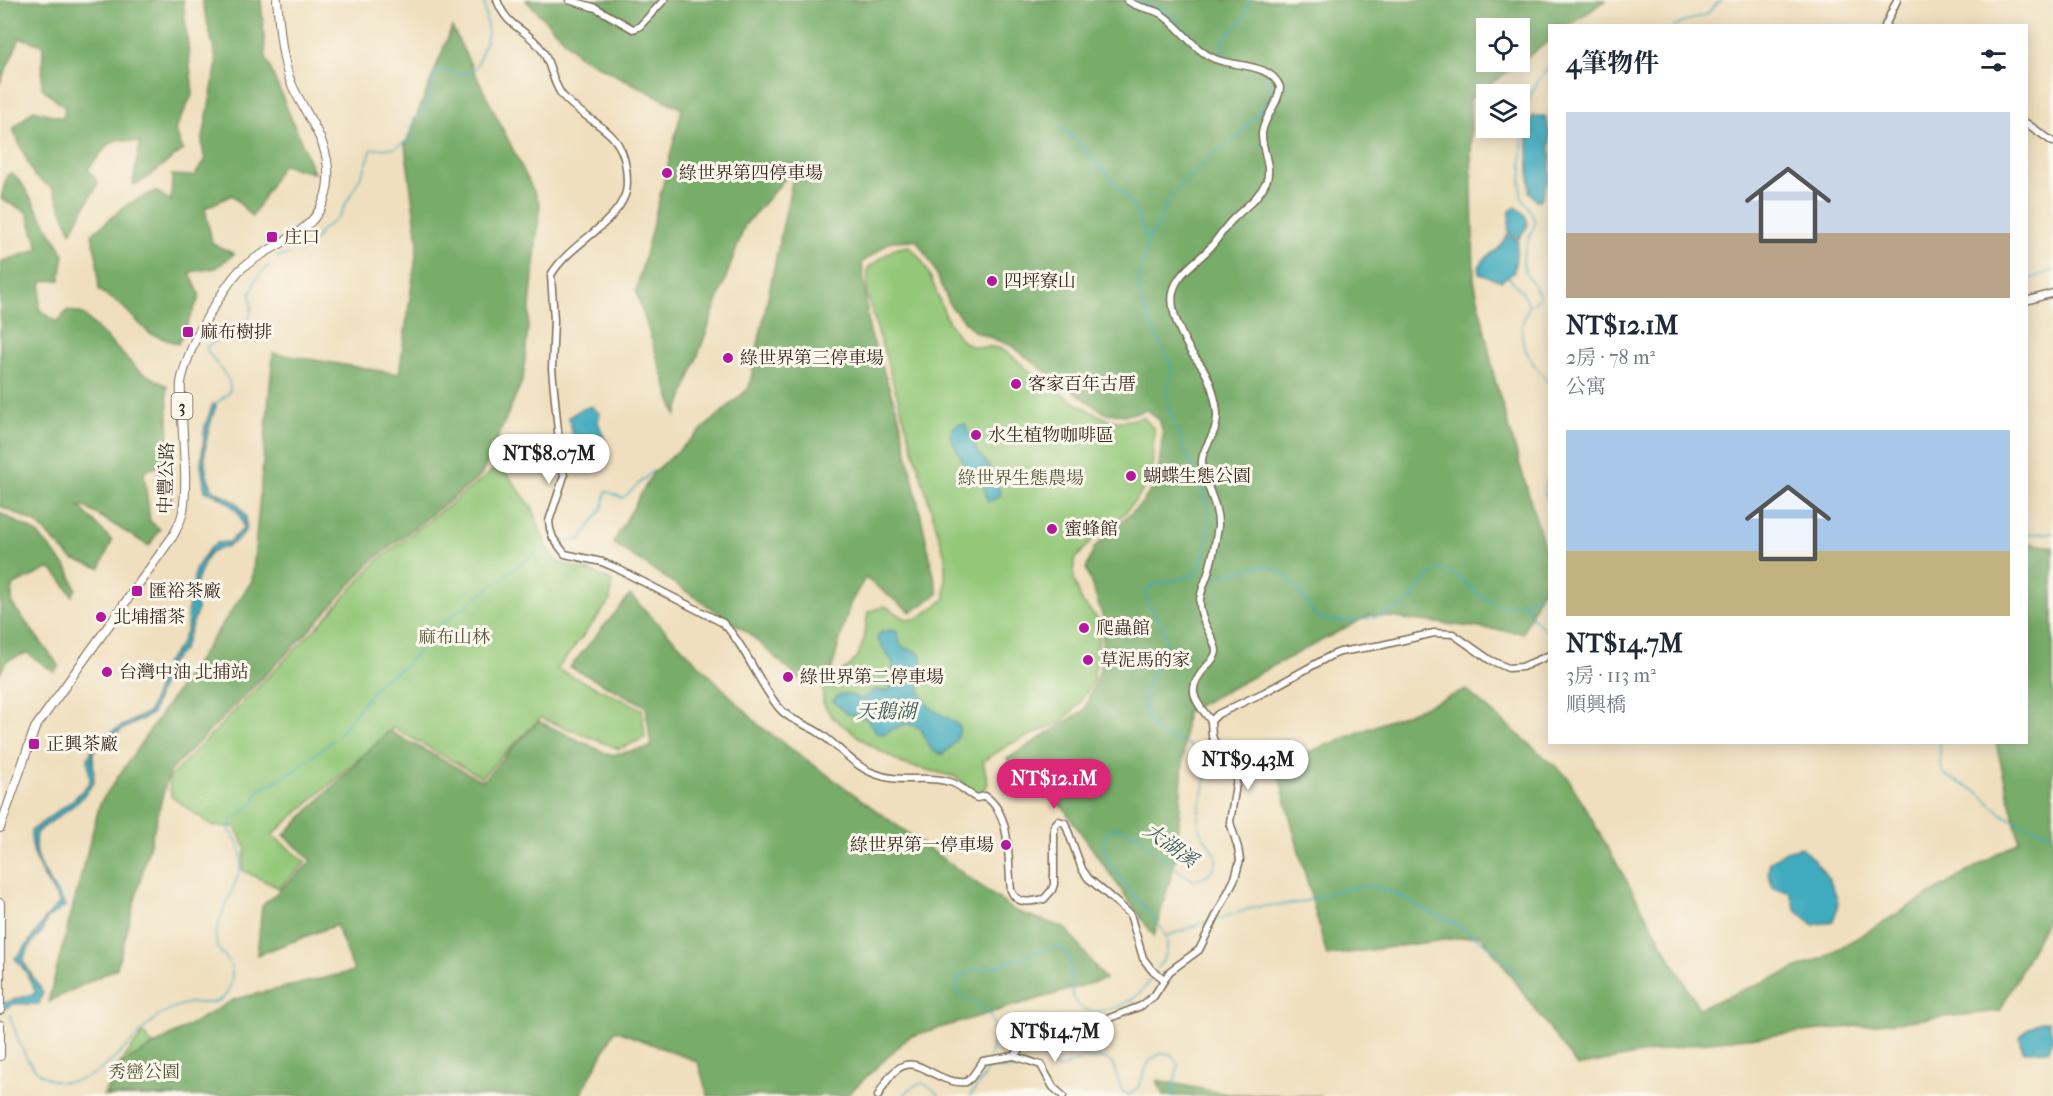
<!DOCTYPE html>
<html lang="zh-TW">
<meta charset="utf-8">
<style>
body{margin:0;font-family:"IM FELL French Canon","Noto Serif TC",serif;background:#f6f6f7;color:#1f2937;height:100vh;display:flex;flex-direction:column;font-size:22px;white-space:nowrap}
*{box-sizing:border-box;margin:0}
p{font-size:20px;color:#747a83}
.icon{flex:none;width:33px;height:33px;fill:none;stroke:currentColor;stroke-width:2;stroke-linecap:round;stroke-linejoin:round}
.map{position:relative;flex:1;overflow:hidden}
.drawer{position:absolute;left:1548px;top:24px;width:480px;height:720px;display:flex;flex-direction:column;background:#fff;border-radius:0px;box-shadow:0 3px 15px #0003}
.drawer>*{flex:none}
.buttons{position:absolute;left:1476px;top:18px;display:grid;gap:12px}
.buttons a{display:grid;place-items:center;width:54px;height:54px;border-radius:0px;background:#fff;box-shadow:0 3px 15px #0003;font-size:30px}
.price{position:absolute;translate:-50% -51px;padding:0 14px;border-radius:21px;background:#fff;color:#222;font-size:20px;line-height:39px;filter:drop-shadow(0 2px 3px #0008)}
.price::after{content:'';position:absolute;left:50%;top:36px;width:18px;height:14px;margin-left:-9px;background:inherit;clip-path:polygon(0 0,100% 0,50% 100%)}
.price.active{background:#db2777;color:#fff}
ul{padding:0;list-style:none}
li{display:grid;align-content:center;gap:12px;height:318px;padding:0 18px}
li span{display:grid;place-items:center;height:186px;border-radius:0px;color:#555}
li>.icon{margin-inline-start:auto}
span .icon{width:108px;height:108px;fill:#fffc;stroke-width:1}
li b{font-size:26px}
h2{display:flex;justify-content:space-between;align-items:center;height:72px;padding:0 18px;font-size:26px}
.map>svg:first-child{display:block}
</style>
<div class="map">
<svg width="2053" height="1096" viewBox="0 0 2053 1096">
<rect width="100%" height="100%" fill="#fbf7ec"/>
<filter id="ink" filterUnits="userSpaceOnUse"><feTurbulence type="fractalNoise" baseFrequency=".0167" numOctaves="2"/><feDisplacementMap in="SourceGraphic" scale="12" xChannelSelector="R" yChannelSelector="G"/><feConvolveMatrix kernelMatrix="1 2 1 2 8 2 1 2 1" color-interpolation-filters="sRGB"/></filter>
<filter id="wash" filterUnits="userSpaceOnUse"><feTurbulence type="fractalNoise" baseFrequency=".008" numOctaves="4" result="noise"/><feDisplacementMap in="SourceGraphic" scale="24" xChannelSelector="R" yChannelSelector="G"/><feGaussianBlur stdDeviation="1.35" result="paint"/><feColorMatrix in="noise" values="0 0 0 0 0 0 0 0 0 0 0 0 0 0 0 0 0 1.4 0 .05"/><feComposite in="paint" operator="in"/></filter>
<g filter="url(#wash)">
<rect width="100%" height="100%" fill="#efdfbe"/>
<g fill="#94c879" stroke="#68794c" stroke-width="1.5">
<path d="M909 246C937 271 936 310 959 337 973 354 986 343 1001 349 1010 353 1019 362 1026 368 1048 384 1091 417 1116 421 1125 422 1135 419 1143 417L1154 429 1152 473 1141 493 1125 513 1090 542 1074 561V580L1082 602 1101 622 1093 681 1079 704 1061 722 1010 744 983 761 988 784 978 796 956 777 903 764 867 743 832 717 823 703V689L834 675 850 666 858 656 864 639 868 612 885 606 906 619H917L945 599V556L867 295 868 268 894 249Z"/>
<path d="M500 465 532 507 547 549 560 563 592 572 612 581 610 601 557 669 642 709 645 738 619 749 541 718 481 777 394 728 272 835 306 862 279 888 242 870 246 848 235 827 212 826 171 796 169 778 319 625 377 561Z"/>
<path d="M143 1033 193 1096H103L114 1072Z"/>
</g>
<g fill="#77ac69" stroke="#596b44" stroke-width="1.5" fill-rule="evenodd">
<path d="M0 0H183L193 93 175 130 183 150 140 183 133 184 140 143 119 139 108 145 88 169 98 183 71 232 53 189 34 176 13 129 33 110 63 118 65 108 42 88 43 45 20 38 0 83Z"/>
<path d="M202 0H261L266 58 314 173 282 165 252 217 232 195 205 208 212 243 234 254 216 268 190 272 200 296 178 344 149 333 122 306 99 290 97 259 92 234 128 204 156 191 171 201 172 175 194 176 205 161 202 144 217 63Z"/>
<path d="M526 0H1606L1571 25 1550 26 1549 41 1470 99 1474 279 1495 380 1549 563V573L1523 633 1370 615 1186 712 1177 854 1154 936 1064 809 1007 759 1084 710 1100 670 1104 620 1086 569 1094 548 1142 503 1157 482 1163 434 1160 421 1147 410 1126 415 1105 413 1047 373 1012 346 974 331 951 307 931 262 916 240 891 241 862 263 869 329 899 416 938 594 911 612 865 578 850 604 830 676 803 682 747 632 613 543 653 473 749 388 795 167 745 225 676 416 636 291 682 109 579 56ZM1486 28H1520V62H1486Z"/>
<path d="M452 27 540 204 523 379 481 476 372 561 306 634 169 772 117 968 48 1002 100 803 252 581 273 353 399 374 418 242 405 145Z"/>
<path d="M12 173 22 184 64 254 60 280 42 281 39 309 57 322 68 310 83 314 138 370 167 386 171 504 163 491 157 466 144 472 150 521 160 529 149 546 83 506H79L112 541 100 568 72 559 36 523 0 506V262L39 249 27 212 1 199 7 175Z"/>
<path d="M0 513 36 532 68 569 76 589 72 596 62 581 50 568 12 586V604L59 666 54 672 27 653 6 661 0 674Z"/>
<path d="M2027 543 2053 547V908L2000 1011 1700 1043 1577 1066 1481 935 1327 956 1276 765 1466 690 1567 776 1699 1008 1825 957 2019 841 1996 743 2026 742Z"/>
<path d="M630 595 760 726 1015 911 1065 928 1105 979 909 1037 846 1096H708L698 1062 615 1030 580 1096H106L123 1063 235 999 354 971 336 925 257 955 262 906 312 861 284 835 389 731 482 781 538 721 610 755 651 747 646 706 570 667Z"/>
<path d="M1157 1080 1227 1094 1321 1096H1163Z"/>
</g>
<g fill="#3fabbe" stroke="#3d6a6e" stroke-width="1.5">
<path d="M1533 116H1545C1551 126 1552 166 1549 177 1547 185 1543 193 1541 200H1536L1529 192C1532 171 1522 132 1533 116Z"/>
<path d="M1516 207C1523 212 1527 216 1528 225L1519 238 1508 233 1510 211Z"/>
<path d="M1507 235 1518 240 1514 272 1501 281 1479 274C1477 260 1490 256 1499 248 1502 244 1505 240 1507 235Z"/>
<path d="M213 404 216 406C209 427 202 448 206 471 207 478 211 483 212 489L237 503 246 517V529L240 538 230 545 211 552 205 561 196 584 197 611 190 631 183 650 169 664 152 714 99 742 93 752 94 783 78 802 36 833C31 859 52 885 66 906L47 919 41 933 33 941 25 955 23 961 43 992 39 1004H14L0 1010V1004L36 993 26 972 15 958 21 953 45 919 60 902C45 880 30 858 31 831L74 799 90 782 88 759 96 740 149 712 166 662 179 647 187 630 188 608 192 596 195 570 209 549 217 543 229 542 243 529C244 510 221 496 205 491L201 464 205 426Z"/>
<path d="M591 406 600 414 598 422 607 445 605 456C576 455 572 444 569 417L580 410Z"/>
<path d="M959 424H965L977 451 993 472 1001 496 988 502 983 484 963 462 950 436 953 428Z"/>
<path d="M893 630 897 632 900 643 904 648C937 651 915 679 921 693 930 715 946 713 959 726 962 736 951 748 943 754 926 753 928 739 920 728L907 723 883 734 877 733 867 719 846 713 833 701C842 688 851 697 863 699L873 690 886 691 893 685V663L877 639 880 633Z"/>
<path d="M1801 847C1815 860 1840 887 1837 907 1837 912 1834 917 1833 921L1814 925 1796 910 1789 891 1773 888 1768 872 1770 862 1786 851Z"/>
<path d="M2040 1021H2049L2053 1037 2049 1050 2023 1051 2020 1037 2026 1030Z"/>
</g>
<g fill="none" stroke-linecap="round" stroke-linejoin="round">
<g stroke="#3fabbe" stroke-width="1.5">
<path d="M1134 1 1163 9 1202 45 1214 53 1259 67"/>
<path d="M1674 26 1707 14 1721 0"/>
<path d="M1223 55C1219 32 1233 34 1243 19 1246 13 1247 6 1250 0"/>
<path d="M1057 125C1076 137 1128 194 1137 215 1141 224 1143 232 1148 241"/>
<path d="M300 252 313 243 322 230 339 217 365 168 372 149 395 148 410 139 414 119C440 101 424 89 438 70L464 74 469 73 477 66 488 34 484 0"/>
<path d="M277 258 279 256 291 255"/>
<path d="M1508 276C1514 284 1525 293 1528 302 1530 309 1523 318 1522 325 1519 349 1536 368 1550 384"/>
<path d="M2026 280 2053 271"/>
<path d="M1529 307 1540 298C1538 289 1533 284 1528 277 1516 257 1529 242 1535 223 1534 211 1524 205 1521 194 1520 185 1522 175 1522 166 1523 120 1519 104 1550 65"/>
<path d="M215 405C219 400 225 398 229 392 236 380 210 360 206 347L220 338 242 344 251 338 248 321 252 307 250 296 256 279 269 265"/>
<path d="M1550 477C1542 487 1544 494 1550 505"/>
<path d="M2026 534 2053 533"/>
<path d="M561 543 581 539 603 507 606 491 623 498 653 471"/>
<path d="M1199 572 1208 537 1209 510 1168 407 1167 386 1171 377V365L1149 321 1139 292V281L1148 241 1157 226 1171 195 1213 154 1238 137 1269 100 1273 91 1266 75"/>
<path d="M1208 577C1223 578 1235 572 1250 568 1289 558 1296 593 1317 617 1341 627 1389 618 1409 601 1419 593 1424 575 1438 571 1466 564 1479 620 1523 603 1533 599 1542 593 1550 585"/>
<path d="M1524 603 1534 620 1550 633"/>
<path d="M339 734 380 681 404 667 442 624 536 552"/>
<path d="M1940 742V761L1942 770 1946 776 1978 792 2002 814 2010 819 2053 834"/>
<path d="M54 889 62 900"/>
<path d="M1218 919 1255 907 1300 903 1338 890 1369 886 1380 888 1392 892 1430 913 1451 921 1486 944 1504 959 1524 982"/>
<path d="M1167 936 1208 921"/>
<path d="M1158 968C1164 959 1170 950 1166 938 1159 914 1083 854 1109 831 1115 826 1124 828 1130 832 1154 844 1169 868 1193 880 1203 880 1213 873 1216 862 1219 850 1203 841 1200 830 1192 807 1215 780 1202 758 1187 730 1155 751 1145 711 1138 683 1166 663 1166 642 1166 624 1147 609 1145 592 1154 579 1184 581 1199 573"/>
<path d="M10 1015C11 1022 15 1029 17 1036 32 1081 61 1096 103 1068 124 1053 139 1030 160 1015 169 1009 179 1005 190 1003 203 1002 218 1007 227 993 232 985 234 971 229 962 223 952 215 951 216 935 218 912 249 869 240 848 238 841 232 835 229 828L231 821 252 805 259 790 294 771 332 741"/>
<path d="M990 1056C992 1045 996 1031 992 1020 987 1003 953 1000 957 983 958 978 964 973 970 971 975 969 982 969 988 968 1001 965 1014 961 1027 956 1036 952 1051 942 1061 948 1079 959 1064 988 1077 1003 1090 1020 1121 1007 1135 997 1142 992 1148 983 1153 976"/>
<path d="M1026 1057 1029 1052 1033 1050 1058 1069 1065 1067 1084 1057 1107 1059 1113 1065 1122 1091 1129 1095C1148 1086 1138 1060 1164 1053L1171 1054 1178 1065 1172 1096"/>
<path d="M990 1068 1015 1070 1024 1062"/>
<path d="M904 1096C917 1078 926 1081 940 1096"/>
<path d="M970 1096 984 1077 990 1061"/>
</g>
</g>
</g>
<g filter="url(#ink)">
<g fill="none" stroke-linecap="round" stroke-linejoin="round">
<g stroke="#7a6956" stroke-width="9">
<g id="minor">
<path d="M497 0C508 30 526 27 542 50 551 63 552 82 562 95 585 123 621 126 626 168 627 176 628 187 625 195 613 227 569 244 551 275L554 320 552 369 558 431 564 476 549 521 550 529 553 538 565 554 602 562 616 568 723 623C745 646 757 679 776 704 789 722 804 722 821 734 838 746 853 765 873 773 902 785 922 774 950 782 961 785 966 793 977 798L985 796C1013 815 1007 860 1011 890 1016 905 1031 902 1044 899L1052 890 1054 884V826L1058 821 1065 823 1082 869 1088 878 1130 914 1143 958 1151 969 1164 979"/>
<path d="M569 0 596 8 633 29 639 27 664 0"/>
<path d="M1127 0C1137 9 1150 7 1161 14 1180 26 1193 50 1215 59 1235 67 1271 63 1280 87 1279 104 1264 116 1262 133 1261 149 1273 168 1266 182 1259 198 1245 207 1233 219 1223 229 1217 241 1207 251 1195 263 1177 274 1173 292 1169 311 1182 336 1191 352 1195 358 1200 363 1204 370 1211 382 1216 400 1217 413 1218 435 1204 443 1202 460 1200 477 1219 502 1218 526 1216 540 1213 556 1209 570 1206 581 1201 589 1200 600 1198 621 1217 640 1216 652 1215 658 1210 663 1206 667 1185 690 1194 699 1211 721"/>
<path d="M1885 26 1897 0"/>
<path d="M2026 123 2053 142"/>
<path d="M2026 301 2053 293"/>
<path d="M1014 1056 1041 1065 1053 1087 1063 1096"/>
<path d="M878 1096C910 1032 927 1086 966 1082L971 1078 983 1061 1014 1056 1028 1042 1070 1018H1080L1091 1021 1107 1019 1141 1006 1154 996 1170 971 1199 950 1235 878 1240 860 1238 848 1230 822 1237 778 1232 766 1216 745 1212 736 1211 721 1218 714 1265 692 1330 656 1340 652 1382 645 1434 633 1453 634 1490 660 1508 668 1522 667 1550 655"/>
</g>
</g>
<g stroke="#7a6956" stroke-width="10">
<g id="major">
<path d="M0 828 35 728 173 536C177 528 182 519 183 511 188 480 183 446 182 415 182 405 180 393 181 383 183 369 190 353 195 340 202 325 230 278 242 268 276 240 324 234 328 181 331 143 307 118 292 85 281 59 280 28 277 0"/>
<path d="M0 903V1010"/>
<path d="M0 1025V1056"/>
</g>
</g>
<use href="#minor" stroke="#fff" stroke-width="6"/>
<use href="#major" stroke="#fff" stroke-width="8"/>
</g>
</g>
<g fill="#b5179e" stroke="#fbf7ec" stroke-width="2">
<circle cx="667" cy="173" r="6"/>
<rect x="266" y="231" width="12" height="12" rx="3"/>
<circle cx="992" cy="281" r="6"/>
<rect x="182" y="326" width="12" height="12" rx="3"/>
<circle cx="728" cy="358" r="6"/>
<circle cx="1016" cy="384" r="6"/>
<circle cx="976" cy="435" r="6"/>
<circle cx="1131" cy="476" r="6"/>
<circle cx="1052" cy="529" r="6"/>
<rect x="131" y="585" width="12" height="12" rx="3"/>
<circle cx="101" cy="617" r="6"/>
<circle cx="1084" cy="628" r="6"/>
<circle cx="1088" cy="660" r="6"/>
<circle cx="107" cy="672" r="6"/>
<circle cx="788" cy="677" r="6"/>
<rect x="28" y="738" width="12" height="12" rx="3"/>
<circle cx="1006" cy="845" r="6"/>
</g>
<g text-anchor="middle" stroke-width="6" stroke-linejoin="round" paint-order="stroke">
<rect fill="#fbf7ec" stroke="#75685c" stroke-width="1.5" x="171.5" y="393" width="21" height="26" rx="4.5"/>
<g font-size="16" font-weight="bold" fill="#3b2a1e">
<text x="182" y="412">3</text>
</g>
<g font-size="18" fill="#3b2a1e" stroke="#fbf7ec" text-anchor="start">
<text x="679" y="179">綠世界第四停車場</text>
<text x="284" y="243">庄口</text>
<text x="1004" y="287">四坪寮山</text>
<text x="200" y="338">麻布樹排</text>
<text x="740" y="364">綠世界第三停車場</text>
<text x="1028" y="390">客家百年古厝</text>
<text x="988" y="441">水生植物咖啡區</text>
<text x="1143" y="482">蝴蝶生態公園</text>
<text x="1064" y="535">蜜蜂館</text>
<text x="149" y="597">匯裕茶廠</text>
<text x="113" y="623">北埔擂茶</text>
<text x="1096" y="634">爬蟲館</text>
<text x="1100" y="666">草泥馬的家</text>
<text x="119" y="678">台灣中油 北捕站</text>
<text x="800" y="683">綠世界第二停車場</text>
<text x="46" y="750">正興茶廠</text>
<text x="994" y="851" text-anchor="end">綠世界第一停車場</text>
</g>
<g font-size="18" fill="#3b2a1e" stroke="#fbf7ec">
<text transform="translate(166 478) rotate(-88)" y="6">中豐公路</text>
</g>
<g font-size="18" fill="#565939" stroke="#fbf7ec">
<text x="1021" y="484">綠世界生態農場</text>
<text x="454" y="643">麻布山林</text>
<text x="144" y="1078">秀巒公園</text>
</g>
<g font-size="20" font-style="italic" fill="#3d5e5e" stroke="#fbf7ec">
<text x="886" y="718">天鵝湖</text>
<text transform="translate(1171 845) rotate(36)" y="7">大湖溪</text>
</g>
</g>
</svg>
<div class="buttons">
<a><svg class="icon" aria-label="locate" viewBox="0 0 24 24"><circle cx="12" cy="12" r="6"/><path d="M12 2v4M12 18v4M2 12h4M18 12h4"/></svg></a>
<a><svg class="icon" aria-label="layers" viewBox="0 0 24 24"><path d="M12 4l9 5-9 5-9-5zM3 14l9 5 9-5"/></svg></a>
</div>
<b class="price" style="left:549px;top:485px">NT$8.07M</b>
<b class="price" style="left:1248px;top:791px">NT$9.43M</b>
<b class="price active" style="left:1054px;top:810px">NT$12.1M</b>
<b class="price" style="left:1055px;top:1063px">NT$14.7M</b>
<section class="drawer">
<h2>4筆物件<svg class="icon" aria-label="filters" viewBox="0 0 24 24"><path d="M4 7h16M4 17h16"/><circle cx="9" cy="7" r="2"/><circle cx="15" cy="17" r="2"/></svg></h2>
<ul>
<li><span style="background:linear-gradient(#c9d6e8 65%,#b9a48a 0)"><svg class="icon" aria-label="home" viewBox="0 0 24 24"><path d="M3 11l9-7 9 7M6 9v11h12V9"/></svg></span><div><b>NT$12.1M</b><p>2房 · 78 m²</p><p>公寓</p></div></li>
<li><span style="background:linear-gradient(#a9c7e8 65%,#c2b280 0)"><svg class="icon" aria-label="home" viewBox="0 0 24 24"><path d="M3 11l9-7 9 7M6 9v11h12V9"/></svg></span><div><b>NT$14.7M</b><p>3房 · 113 m²</p><p>順興橋</p></div></li>
</ul>
</section>
</div>
